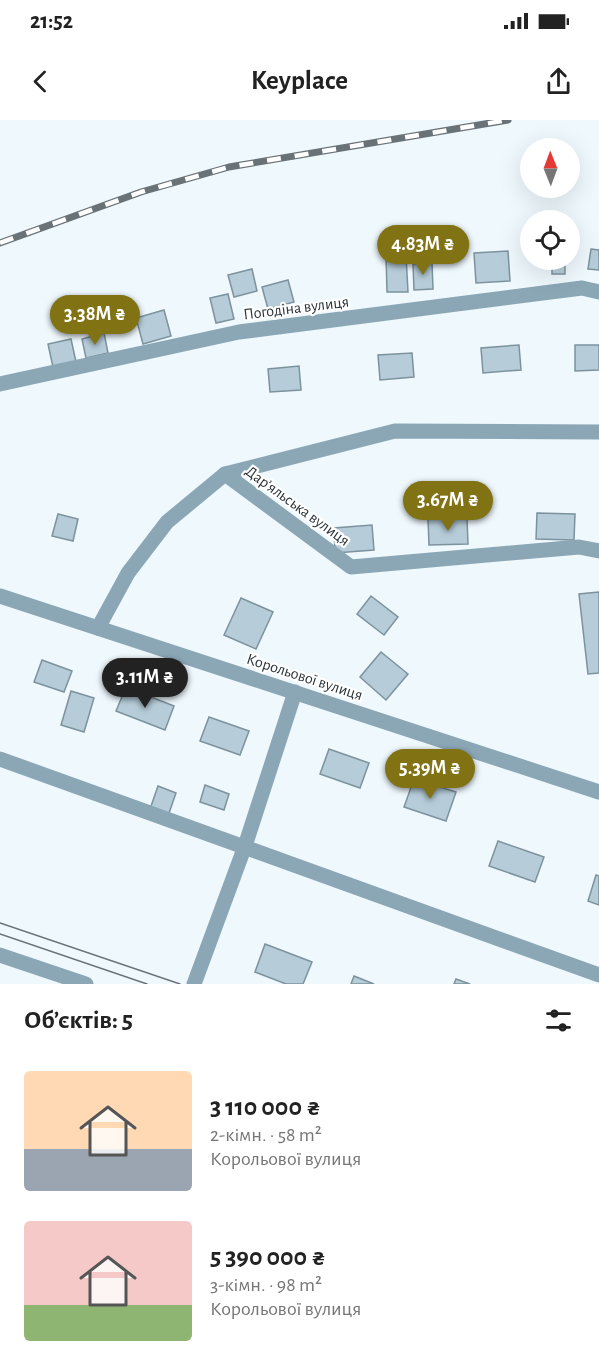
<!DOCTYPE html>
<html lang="uk">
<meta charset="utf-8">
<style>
body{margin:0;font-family:"Alegreya Sans",sans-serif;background:#f6f6f6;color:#222;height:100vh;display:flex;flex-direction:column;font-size:22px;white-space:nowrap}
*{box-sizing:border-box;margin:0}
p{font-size:20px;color:#767676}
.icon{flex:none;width:33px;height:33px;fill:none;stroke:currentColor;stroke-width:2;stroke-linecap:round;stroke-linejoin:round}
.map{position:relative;height:864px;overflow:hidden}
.sheet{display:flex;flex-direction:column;background:#fff;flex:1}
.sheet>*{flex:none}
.needle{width:39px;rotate:359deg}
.buttons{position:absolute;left:520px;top:18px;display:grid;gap:12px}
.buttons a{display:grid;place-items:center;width:60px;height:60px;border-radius:50%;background:#fff;box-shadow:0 6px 24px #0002;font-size:30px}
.price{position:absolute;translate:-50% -51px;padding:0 14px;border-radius:21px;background:#817213;color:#fff;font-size:20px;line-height:39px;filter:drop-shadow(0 2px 3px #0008)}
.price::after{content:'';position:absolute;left:50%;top:36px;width:18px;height:14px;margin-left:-9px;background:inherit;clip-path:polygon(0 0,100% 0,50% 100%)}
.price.active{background:#222;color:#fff}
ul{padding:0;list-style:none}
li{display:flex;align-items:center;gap:18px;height:150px;padding:0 24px}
li span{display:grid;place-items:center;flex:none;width:168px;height:120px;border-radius:6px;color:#555}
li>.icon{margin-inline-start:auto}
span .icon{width:72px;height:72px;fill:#fffc;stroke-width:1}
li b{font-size:26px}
h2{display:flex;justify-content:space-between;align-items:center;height:72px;padding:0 24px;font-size:26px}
.status{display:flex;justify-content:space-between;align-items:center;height:42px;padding:0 30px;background:#fff;direction:ltr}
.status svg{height:16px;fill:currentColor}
header{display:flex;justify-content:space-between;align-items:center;height:78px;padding:0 24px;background:#fff;font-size:27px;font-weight:700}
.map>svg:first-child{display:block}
</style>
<div class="status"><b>21:52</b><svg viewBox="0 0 49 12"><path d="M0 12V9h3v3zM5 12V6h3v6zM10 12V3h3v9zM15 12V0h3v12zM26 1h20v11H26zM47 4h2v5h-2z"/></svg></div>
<header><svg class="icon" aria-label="back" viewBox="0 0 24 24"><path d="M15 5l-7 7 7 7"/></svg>Keyplace<svg class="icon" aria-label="share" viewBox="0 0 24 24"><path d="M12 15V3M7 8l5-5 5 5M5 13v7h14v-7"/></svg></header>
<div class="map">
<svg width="599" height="864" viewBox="0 0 599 864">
<rect width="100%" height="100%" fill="#eef8fd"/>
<g fill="#b6cdd9" stroke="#7c929d" stroke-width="1.5">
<path d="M591 129 599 130V150L588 149Z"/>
<path d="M508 131 510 161 476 163 474 133Z"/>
<path d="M406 135 408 172H387L386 136Z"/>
<rect x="552" y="140" width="13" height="14"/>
<path d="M432 143 433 169 414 170 413 144Z"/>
<path d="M252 149 257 171 234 177 228 155Z"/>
<path d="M288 160 294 182 268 189 262 167Z"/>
<path d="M228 174 234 199 216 203 210 178Z"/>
<path d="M164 190 171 216 143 224 136 198Z"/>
<path d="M104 213 108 233 86 238 82 219Z"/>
<path d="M71 219 76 242 53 247 48 224Z"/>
<path d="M519 225 521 250 483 253 481 228Z"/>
<path d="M575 225H599V250L575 251Z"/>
<path d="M412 233 414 257 380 260 378 235Z"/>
<path d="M299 246 301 270 270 272 268 249Z"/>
<path d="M537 393 575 394 574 420 536 419Z"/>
<path d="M58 394 78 399 73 421 52 416Z"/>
<path d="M467 398 468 424 429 425 428 399Z"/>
<path d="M372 405 374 430 335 433 334 408Z"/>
<path d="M599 472V553L588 554 579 474Z"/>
<path d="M371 476 398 497 384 515 357 494Z"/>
<path d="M241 478 273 492 256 529 224 515Z"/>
<path d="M381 532 408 554 386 580 360 557Z"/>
<path d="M42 540 72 551 64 572 34 562Z"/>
<path d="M126 567 174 586 165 610 116 591Z"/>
<path d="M71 571 94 578 84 612 61 605Z"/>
<path d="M209 597 249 611 240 635 200 621Z"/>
<path d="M329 629 369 643 360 668 320 654Z"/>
<path d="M414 659 456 672 446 701 404 687Z"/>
<path d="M205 665 229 674 224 690 200 682Z"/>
<path d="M158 666 176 673 168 696 150 689Z"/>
<path d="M498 721 544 737 535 762 489 746Z"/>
<path d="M596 755 599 756V785L588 781Z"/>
<path d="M265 824 312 842 303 864H286L255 852Z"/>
<path d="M354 856 374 864H351Z"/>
<path d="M456 859 470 864H454Z"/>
</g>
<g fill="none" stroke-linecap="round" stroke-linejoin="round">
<g stroke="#8ba7b6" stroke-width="15">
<path d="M0 264 239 212 582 168 599 172"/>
<path d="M225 354 351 447 579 427 599 431"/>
<path d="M0 476 599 672"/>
<path d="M98 508 128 453 167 402 225 354 395 311 599 312"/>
<path d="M0 639 599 855"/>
<path d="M0 835 86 864"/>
<path d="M194 864 245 726 295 572"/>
</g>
<g stroke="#697277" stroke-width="1.5">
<path d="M0 803 180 864"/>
<path d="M0 814 147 864"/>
</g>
<g stroke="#697277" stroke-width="7">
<path id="rail" d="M0 123 141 72 229 47 508 0"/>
</g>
<use href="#rail" stroke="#fff" stroke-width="4.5" stroke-dasharray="14" stroke-linecap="butt"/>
</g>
<g text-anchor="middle" stroke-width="4.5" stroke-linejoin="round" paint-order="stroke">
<g font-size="16" fill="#2a3338" stroke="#fff">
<text transform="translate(296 187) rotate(-7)" y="6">Погодіна вулиця</text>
<text transform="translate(298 385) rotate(36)" y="6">Дар’яльська вулиця</text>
<text transform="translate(305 556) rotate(18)" y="6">Корольової вулиця</text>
</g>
</g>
</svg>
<div class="buttons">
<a><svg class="needle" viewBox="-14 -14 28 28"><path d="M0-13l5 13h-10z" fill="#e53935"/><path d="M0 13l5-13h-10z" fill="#767676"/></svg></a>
<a><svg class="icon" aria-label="locate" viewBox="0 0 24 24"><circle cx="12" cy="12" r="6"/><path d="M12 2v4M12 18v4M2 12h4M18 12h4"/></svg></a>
</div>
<b class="price" style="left:423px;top:156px">4.83M ₴</b>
<b class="price" style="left:95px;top:226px">3.38M ₴</b>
<b class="price" style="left:448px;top:412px">3.67M ₴</b>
<b class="price active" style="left:145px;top:589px">3.11M ₴</b>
<b class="price" style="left:430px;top:680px">5.39M ₴</b>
</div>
<section class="sheet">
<h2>Об’єктів: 5<svg class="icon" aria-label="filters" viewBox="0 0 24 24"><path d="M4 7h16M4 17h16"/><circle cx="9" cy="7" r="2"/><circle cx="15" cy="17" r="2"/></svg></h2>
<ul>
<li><span style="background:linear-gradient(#ffd9b3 65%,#9aa5b1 0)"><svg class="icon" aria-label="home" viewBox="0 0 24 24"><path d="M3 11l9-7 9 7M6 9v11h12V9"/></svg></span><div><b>3 110 000 ₴</b><p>2-кімн. · 58 m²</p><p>Корольової вулиця</p></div></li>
<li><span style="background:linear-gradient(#f6c9c9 70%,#8fb573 0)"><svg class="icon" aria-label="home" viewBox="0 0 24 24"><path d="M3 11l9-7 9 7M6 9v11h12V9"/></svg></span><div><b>5 390 000 ₴</b><p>3-кімн. · 98 m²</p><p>Корольової вулиця</p></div></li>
</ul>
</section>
